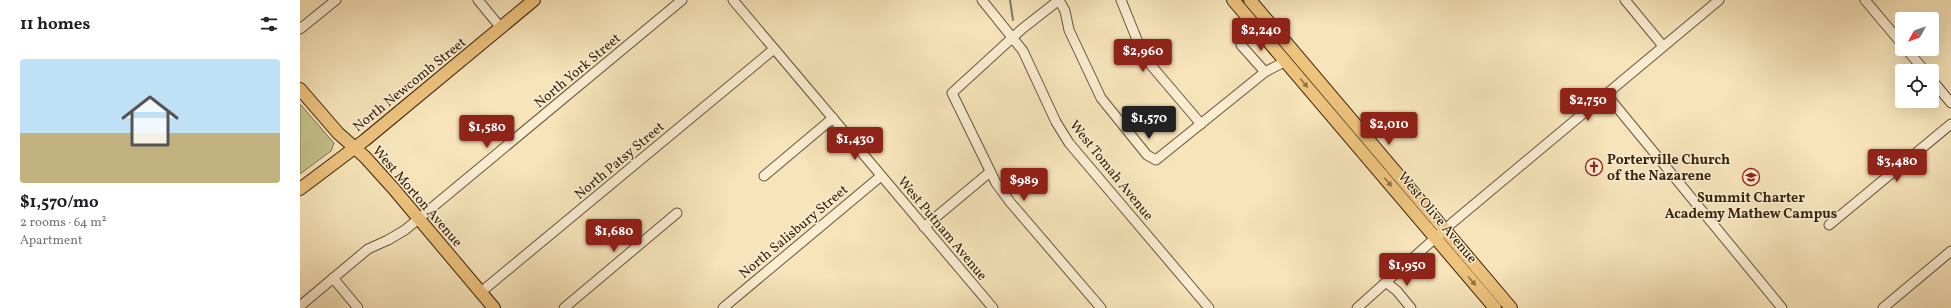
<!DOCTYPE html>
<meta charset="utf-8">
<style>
body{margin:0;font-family:Vollkorn,serif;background:#f2f2f2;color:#202124;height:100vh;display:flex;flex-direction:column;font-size:15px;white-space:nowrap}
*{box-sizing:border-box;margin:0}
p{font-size:13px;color:#757577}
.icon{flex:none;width:22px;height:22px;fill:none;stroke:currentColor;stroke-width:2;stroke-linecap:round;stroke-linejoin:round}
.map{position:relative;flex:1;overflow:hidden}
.drawer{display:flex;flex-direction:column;background:#fff;width:300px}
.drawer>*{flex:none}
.needle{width:26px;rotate:230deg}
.controls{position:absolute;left:1595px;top:12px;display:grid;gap:8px}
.controls a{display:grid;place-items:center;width:44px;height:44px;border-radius:4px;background:#fff;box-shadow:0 4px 16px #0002;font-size:20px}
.price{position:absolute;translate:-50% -34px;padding:0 9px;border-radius:4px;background:#8f2418;color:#fff;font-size:13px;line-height:26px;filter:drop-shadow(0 1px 2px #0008)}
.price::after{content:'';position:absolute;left:50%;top:24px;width:12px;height:9px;margin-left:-6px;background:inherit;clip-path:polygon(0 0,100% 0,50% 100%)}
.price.active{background:#222;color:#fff}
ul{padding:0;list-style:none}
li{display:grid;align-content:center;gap:8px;height:212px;padding:0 20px}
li+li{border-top:1px solid #e0e0e0}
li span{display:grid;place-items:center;height:124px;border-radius:4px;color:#555}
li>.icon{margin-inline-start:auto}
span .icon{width:72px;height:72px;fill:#fffc;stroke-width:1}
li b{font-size:17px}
h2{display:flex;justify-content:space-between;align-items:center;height:48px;padding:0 20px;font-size:17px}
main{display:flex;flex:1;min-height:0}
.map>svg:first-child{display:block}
</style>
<main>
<section class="drawer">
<h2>11 homes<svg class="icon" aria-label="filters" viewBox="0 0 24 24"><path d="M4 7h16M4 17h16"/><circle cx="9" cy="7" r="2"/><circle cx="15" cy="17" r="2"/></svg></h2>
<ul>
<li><span style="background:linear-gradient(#bfe0f5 60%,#c2b280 0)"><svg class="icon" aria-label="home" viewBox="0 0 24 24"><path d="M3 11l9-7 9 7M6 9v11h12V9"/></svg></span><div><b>$1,570/mo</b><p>2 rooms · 64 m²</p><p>Apartment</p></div></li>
</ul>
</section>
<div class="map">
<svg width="1651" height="308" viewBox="0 0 1651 308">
<rect width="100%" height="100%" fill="#f7e4ba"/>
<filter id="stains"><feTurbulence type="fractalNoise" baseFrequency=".005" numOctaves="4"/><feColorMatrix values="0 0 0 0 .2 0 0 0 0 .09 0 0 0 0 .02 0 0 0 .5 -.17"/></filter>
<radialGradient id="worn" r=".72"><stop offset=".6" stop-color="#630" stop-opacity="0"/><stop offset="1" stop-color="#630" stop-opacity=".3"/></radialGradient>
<path fill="#c4c28b" stroke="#7e734c" d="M0 104 34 143 31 151 0 174Z"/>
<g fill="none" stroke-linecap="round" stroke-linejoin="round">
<path stroke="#758071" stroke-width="2" d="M710 0 713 20"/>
<g stroke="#685438" stroke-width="11">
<g id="minor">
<path d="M178 0 201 28"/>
<path d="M433 0 693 308"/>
<path d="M682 0 723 51 756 122 769 143 909 308"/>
<path d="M821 0 844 57 901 124"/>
<path d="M1325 0 1363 46"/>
<path d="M1565 0 1602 44"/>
<path d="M0 29 36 0"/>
<path d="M941 45 965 72"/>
<path d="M1606 49 1625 71"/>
<path d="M1632 80 1651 103"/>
<path d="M1306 94 1482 308"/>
<path d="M464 176 533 118"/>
<path d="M1529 225 1651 124"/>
<path d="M624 227 690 172"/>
<path d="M33 278 58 308"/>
<path d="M1087 283 1097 291 1111 308"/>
<path d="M181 292 474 49"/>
<path d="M0 306 68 249 88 240 105 230 382 0"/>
<path d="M264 308 377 213"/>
<path d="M423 308 581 176"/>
<path d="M801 308 710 202 696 183 652 93 722 29 759 0 765 11 769 30 801 98 847 155 856 160 965 72 986 61"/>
<path d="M1057 308 1152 223 1419 0"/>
<path d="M1583 308 1651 251"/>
</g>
</g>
<g stroke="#38240c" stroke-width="14">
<g id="major">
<path d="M933 0 1195 308"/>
<path d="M950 0 1211 308"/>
<path d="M0 89 38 133 65 157 93 188 194 308"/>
<path d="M0 189 65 140 234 0"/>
</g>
</g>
<use href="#minor" stroke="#faedd2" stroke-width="9"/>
<use href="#major" stroke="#ecc27d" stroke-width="12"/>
</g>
<defs><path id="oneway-solid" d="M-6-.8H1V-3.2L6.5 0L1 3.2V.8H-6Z"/></defs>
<g fill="#927344">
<use href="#oneway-solid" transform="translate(1004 83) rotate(50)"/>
<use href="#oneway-solid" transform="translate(1088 182) rotate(50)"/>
<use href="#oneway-solid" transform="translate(1172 281) rotate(50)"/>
</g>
<defs>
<g id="church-ring" transform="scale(0.9)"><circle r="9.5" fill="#faedd2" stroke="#8f2418" stroke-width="1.5"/><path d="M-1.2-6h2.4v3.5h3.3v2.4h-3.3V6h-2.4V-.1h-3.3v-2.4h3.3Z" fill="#8f2418"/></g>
<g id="school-ring" transform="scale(0.9)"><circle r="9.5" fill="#faedd2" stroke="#8f2418" stroke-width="1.5"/><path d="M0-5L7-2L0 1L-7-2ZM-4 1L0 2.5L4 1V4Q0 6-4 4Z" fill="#8f2418"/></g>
</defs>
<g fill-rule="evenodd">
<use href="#church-ring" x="1294" y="167"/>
<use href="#school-ring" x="1451" y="177"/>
</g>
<g text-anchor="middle" stroke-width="3" stroke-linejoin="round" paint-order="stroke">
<g font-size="14" fill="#38240c" stroke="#faedd2">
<text transform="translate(277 70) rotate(-40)" y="5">North York Street</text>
<text transform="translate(109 84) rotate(-39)" y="5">North Newcomb Street</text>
<text transform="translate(319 160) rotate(-40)" y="5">North Patsy Street</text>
<text transform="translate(812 170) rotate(51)" y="5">West Tomah Avenue</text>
<text transform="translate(118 196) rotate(49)" y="5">West Morton Avenue</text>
<text transform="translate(1138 217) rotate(50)" y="5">West Olive Avenue</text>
<text transform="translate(643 228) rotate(50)" y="5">West Putnam Avenue</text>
<text transform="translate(493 231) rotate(-40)" y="5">North Salisbury Street</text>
</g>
<g font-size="14" font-weight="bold" fill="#38240c" stroke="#faedd2" text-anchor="start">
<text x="1307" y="164">Porterville Church<tspan x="1307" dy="16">of the Nazarene</tspan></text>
<text x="1451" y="202" text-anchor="middle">Summit Charter<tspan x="1451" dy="16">Academy Mathew Campus</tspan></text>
</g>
</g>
<rect width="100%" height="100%" filter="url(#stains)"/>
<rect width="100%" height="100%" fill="url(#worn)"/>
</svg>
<div class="controls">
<a><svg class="needle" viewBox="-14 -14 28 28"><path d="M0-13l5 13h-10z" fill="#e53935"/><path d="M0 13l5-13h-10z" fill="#757577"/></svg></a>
<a><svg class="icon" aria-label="locate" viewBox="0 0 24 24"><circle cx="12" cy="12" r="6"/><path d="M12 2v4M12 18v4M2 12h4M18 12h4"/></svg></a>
</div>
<b class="price" style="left:961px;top:52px">$2,240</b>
<b class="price" style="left:843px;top:73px">$2,960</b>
<b class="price" style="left:1288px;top:122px">$2,750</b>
<b class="price active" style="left:849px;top:140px">$1,570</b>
<b class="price" style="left:1089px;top:146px">$2,010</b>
<b class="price" style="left:187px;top:149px">$1,580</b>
<b class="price" style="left:555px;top:161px">$1,430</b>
<b class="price" style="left:1597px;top:183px">$3,480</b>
<b class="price" style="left:724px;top:202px">$989</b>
<b class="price" style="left:314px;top:253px">$1,680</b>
<b class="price" style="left:1107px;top:287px">$1,950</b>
</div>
</main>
